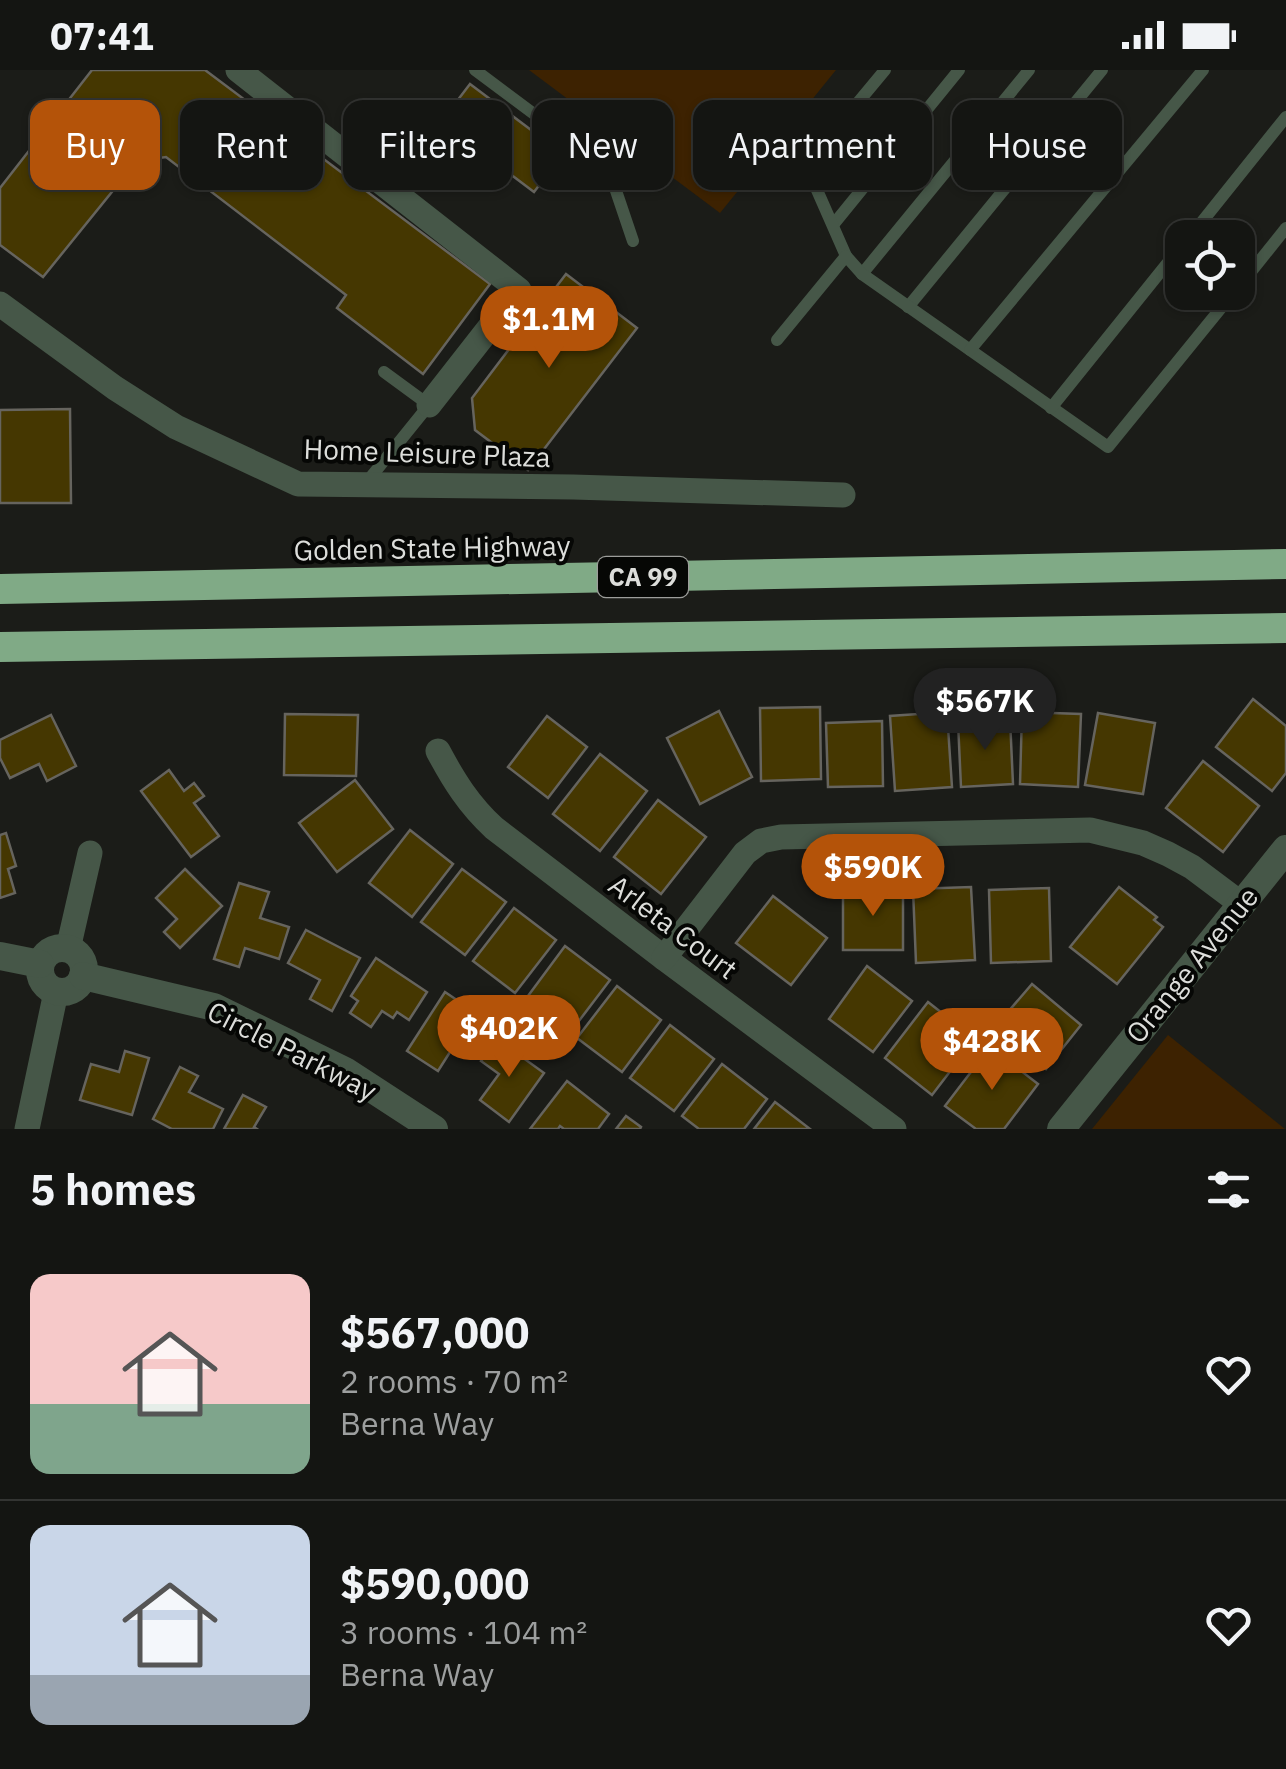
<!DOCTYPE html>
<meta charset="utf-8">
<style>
body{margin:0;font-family:"IBM Plex Sans",sans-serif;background:#1d1e1b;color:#f1f3f6;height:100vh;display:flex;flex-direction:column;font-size:38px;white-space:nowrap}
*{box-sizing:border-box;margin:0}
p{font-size:32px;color:#9d9f9f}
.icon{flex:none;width:55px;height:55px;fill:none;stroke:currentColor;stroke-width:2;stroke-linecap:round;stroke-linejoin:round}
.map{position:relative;height:1059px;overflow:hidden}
.drawer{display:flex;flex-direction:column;background:#141512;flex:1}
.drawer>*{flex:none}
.guide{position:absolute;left:30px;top:30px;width:1228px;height:90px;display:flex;gap:20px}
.buttons{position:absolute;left:1165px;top:150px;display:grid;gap:20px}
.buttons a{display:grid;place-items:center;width:90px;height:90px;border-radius:20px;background:#141512;box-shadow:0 2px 8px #0004,0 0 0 2px #333432;font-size:50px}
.price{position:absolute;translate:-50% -85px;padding:0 22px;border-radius:35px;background:#b45309;color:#fff;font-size:32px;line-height:65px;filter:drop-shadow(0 2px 5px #0008)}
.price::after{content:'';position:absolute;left:50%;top:60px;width:30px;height:22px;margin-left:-15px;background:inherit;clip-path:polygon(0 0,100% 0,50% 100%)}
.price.on{background:#222;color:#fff}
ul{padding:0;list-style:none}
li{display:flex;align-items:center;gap:30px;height:250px;padding:0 30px}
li+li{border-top:2px solid #333432}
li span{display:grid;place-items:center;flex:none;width:280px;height:200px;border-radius:20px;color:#555}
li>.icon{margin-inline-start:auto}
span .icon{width:120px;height:120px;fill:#fffc;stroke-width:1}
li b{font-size:42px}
h2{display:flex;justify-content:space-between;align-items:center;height:120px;padding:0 30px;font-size:42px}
.pill{padding:0 35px;border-radius:20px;background:#141512;box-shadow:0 2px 8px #0004,0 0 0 2px #333432;font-size:35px;line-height:90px}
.pill.on{background:#b45309;color:#fff}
.status{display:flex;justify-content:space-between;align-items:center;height:70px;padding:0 50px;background:#141512;direction:ltr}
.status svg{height:28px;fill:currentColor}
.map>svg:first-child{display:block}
</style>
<div class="status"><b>07:41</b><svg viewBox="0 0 49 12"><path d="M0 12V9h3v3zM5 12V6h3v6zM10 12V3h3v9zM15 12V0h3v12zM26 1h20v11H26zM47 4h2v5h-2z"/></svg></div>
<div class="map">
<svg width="1286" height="1059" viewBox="0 0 1286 1059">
<rect width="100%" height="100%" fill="#1b1c18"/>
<g fill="#3d2201">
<path d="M529 0H836L720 143Z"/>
<path d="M1168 965 1285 1059H1092Z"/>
</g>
<g fill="#453701" stroke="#66645e" stroke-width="2.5">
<path d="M92 0H205L490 214 423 304 337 238 346 225 166 87 137 91 43 207 0 175V118Z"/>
<path d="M470 14 563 84 534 122 441 52Z"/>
<path d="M566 204 637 258 528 400 475 360 472 328Z"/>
<path d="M70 339 71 433H0V340Z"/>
<path d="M1253 629 1286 656V703L1272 721 1216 677Z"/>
<path d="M820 637 821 709 761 711 760 638Z"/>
<path d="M719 641 752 707 700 734 667 668Z"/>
<path d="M947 642 952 717 895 721 890 646Z"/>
<path d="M1022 642 1081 644 1078 717 1020 714Z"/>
<path d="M1098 643 1155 653 1143 724 1085 715Z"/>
<path d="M285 644 358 645 356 706 284 705Z"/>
<path d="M51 645 76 696 47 711 39 694 10 708 0 688V670Z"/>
<path d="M547 646 587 677 548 728 508 697Z"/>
<path d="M1010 649 1013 714 961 717 958 652Z"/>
<path d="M882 651 883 716 828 717 826 653Z"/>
<path d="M600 684 647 721 600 781 553 744Z"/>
<path d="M1203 691 1259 736 1223 782 1166 738Z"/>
<path d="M169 700 184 721 194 713 204 726 194 733 219 766 191 787 141 721Z"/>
<path d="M355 710 393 759 337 802 299 753Z"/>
<path d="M658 730 706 767 661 824 614 787Z"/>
<path d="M410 760 453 794 412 847 369 813Z"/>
<path d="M6 763 16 796 8 799 15 823 0 828V765Z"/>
<path d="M185 799 222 836 180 878 164 862 177 849 156 828Z"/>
<path d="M462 799 506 832 465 885 421 852Z"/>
<path d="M239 813 269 822 260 848 289 857 279 889 245 878 239 897 214 889Z"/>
<path d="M971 817 975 890 916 893 913 819Z"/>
<path d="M1119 817 1157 847 1154 850 1163 857 1117 914 1070 877Z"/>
<path d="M903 818V880H843V819Z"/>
<path d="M1049 818 1051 891 991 893 989 820Z"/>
<path d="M773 826 827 868 791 915 736 873Z"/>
<path d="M514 838 556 870 515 923 473 891Z"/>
<path d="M306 860 360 888 332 941 310 929 320 910 288 893Z"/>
<path d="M565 876 610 910 569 964 525 930Z"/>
<path d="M376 888 427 922 409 950 397 942 393 948 382 941 371 957 350 943 358 931 351 926Z"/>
<path d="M867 896 912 931 873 982 829 949Z"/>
<path d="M1032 914 1081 955 1046 999 995 957Z"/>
<path d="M617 916 661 950 622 1002 577 968Z"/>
<path d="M445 922 476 943 472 948 490 960 475 982 457 971 438 1001 407 981Z"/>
<path d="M928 932 975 969 932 1025 885 988Z"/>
<path d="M670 955 714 989 674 1041 630 1008Z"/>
<path d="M497 969 544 1003 509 1052 480 1030 499 1004 481 991Z"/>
<path d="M990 977 1038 1014 1004 1059H976L945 1036Z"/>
<path d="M125 981 149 988 132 1045 80 1030 91 994 119 1002Z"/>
<path d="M722 994 767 1029 744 1059H699L682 1046Z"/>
<path d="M180 997 198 1006 189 1022 223 1039 213 1059H172L153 1049Z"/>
<path d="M567 1011 609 1044 598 1059H564L560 1056 558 1059H530Z"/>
<path d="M243 1025 266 1037 254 1057 257 1059H224Z"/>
<path d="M775 1032 810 1059H754Z"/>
<path d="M626 1046 641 1057 640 1059H616Z"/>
</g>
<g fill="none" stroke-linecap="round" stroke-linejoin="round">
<g stroke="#465748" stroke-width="12">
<path d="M475 0 609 100 633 171"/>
<path d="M833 155 959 0"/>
<path d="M1189 168 1286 47"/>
<path d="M846 186 806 95 885 0"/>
<path d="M862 204 1029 0"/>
<path d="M1238 218 1286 158"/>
<path d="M908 237 1102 0"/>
<path d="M777 270 846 186 862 204 1108 377 1234 222"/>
<path d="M970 280 1203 0"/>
<path d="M1051 338 1182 175"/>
<path d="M366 413 429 335 384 302"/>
</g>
<g stroke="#465748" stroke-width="25">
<path d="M238 0 519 220 429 335"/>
<path d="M0 234 115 318 176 357 298 414 573 417 843 425"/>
<path d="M438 681C454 711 469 735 494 758L664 888 894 1059"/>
<path d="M68 879 90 783"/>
<path d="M664 888 745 783 761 771 781 767 1090 760 1143 773 1168 784 1192 797 1240 833"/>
<path d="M27 1059 56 922"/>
</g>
<g stroke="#465748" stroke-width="28">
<circle cx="62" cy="900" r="22"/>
<path d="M0 886 40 894"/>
<path d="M83 906 214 937 345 1001 434 1059"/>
<path d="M1061 1059 1286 779"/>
</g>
<g stroke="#80aa86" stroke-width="30">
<path d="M0 519 1286 494"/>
<path d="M0 577 1286 558"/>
</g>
</g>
<g text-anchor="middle" stroke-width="8" stroke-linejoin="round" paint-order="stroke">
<rect fill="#060705" stroke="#9c9d9a" stroke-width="2.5" x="598" y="487" width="90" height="40" rx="8"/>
<g font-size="25" font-weight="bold" fill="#dcddda">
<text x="643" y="516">CA 99</text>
</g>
<g font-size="28" fill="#dcddda" stroke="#060705">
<text transform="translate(427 383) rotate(2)" y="10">Home Leisure Plaza</text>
<text transform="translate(432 478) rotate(-1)" y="10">Golden State Highway</text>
<text transform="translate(673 857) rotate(37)" y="10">Arleta Court</text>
<text transform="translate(1192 895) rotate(-51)" y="10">Orange Avenue</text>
<text transform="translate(292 981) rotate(27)" y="10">Circle Parkway</text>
</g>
</g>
</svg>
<div class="buttons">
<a><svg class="icon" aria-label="locate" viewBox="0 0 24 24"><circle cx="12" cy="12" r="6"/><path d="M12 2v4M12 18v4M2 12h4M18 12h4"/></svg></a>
</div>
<b class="price" style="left:549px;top:301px">$1.1M</b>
<b class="price on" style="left:985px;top:683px">$567K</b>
<b class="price" style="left:873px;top:849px">$590K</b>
<b class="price" style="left:509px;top:1010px">$402K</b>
<b class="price" style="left:992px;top:1023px">$428K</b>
<div class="guide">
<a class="pill on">Buy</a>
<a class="pill">Rent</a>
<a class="pill">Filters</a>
<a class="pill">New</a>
<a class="pill">Apartment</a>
<a class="pill">House</a>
</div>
</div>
<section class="drawer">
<h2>5 homes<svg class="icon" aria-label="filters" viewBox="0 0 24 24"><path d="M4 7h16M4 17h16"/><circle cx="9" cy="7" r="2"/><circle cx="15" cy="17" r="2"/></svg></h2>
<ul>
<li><span style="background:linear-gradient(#f6c9c9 65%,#7fa58c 0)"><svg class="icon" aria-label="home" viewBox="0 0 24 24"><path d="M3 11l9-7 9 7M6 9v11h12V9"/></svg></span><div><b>$567,000</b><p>2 rooms · 70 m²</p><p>Berna Way</p></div><svg class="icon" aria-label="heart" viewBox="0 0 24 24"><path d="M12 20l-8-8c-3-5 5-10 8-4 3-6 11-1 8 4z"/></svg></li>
<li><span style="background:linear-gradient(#c9d6e8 75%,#9aa5b1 0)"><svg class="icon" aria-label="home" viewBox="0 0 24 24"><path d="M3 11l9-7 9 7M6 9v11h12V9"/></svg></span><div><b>$590,000</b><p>3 rooms · 104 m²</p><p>Berna Way</p></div><svg class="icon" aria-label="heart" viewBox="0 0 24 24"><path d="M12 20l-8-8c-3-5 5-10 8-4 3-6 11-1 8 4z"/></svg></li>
</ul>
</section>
